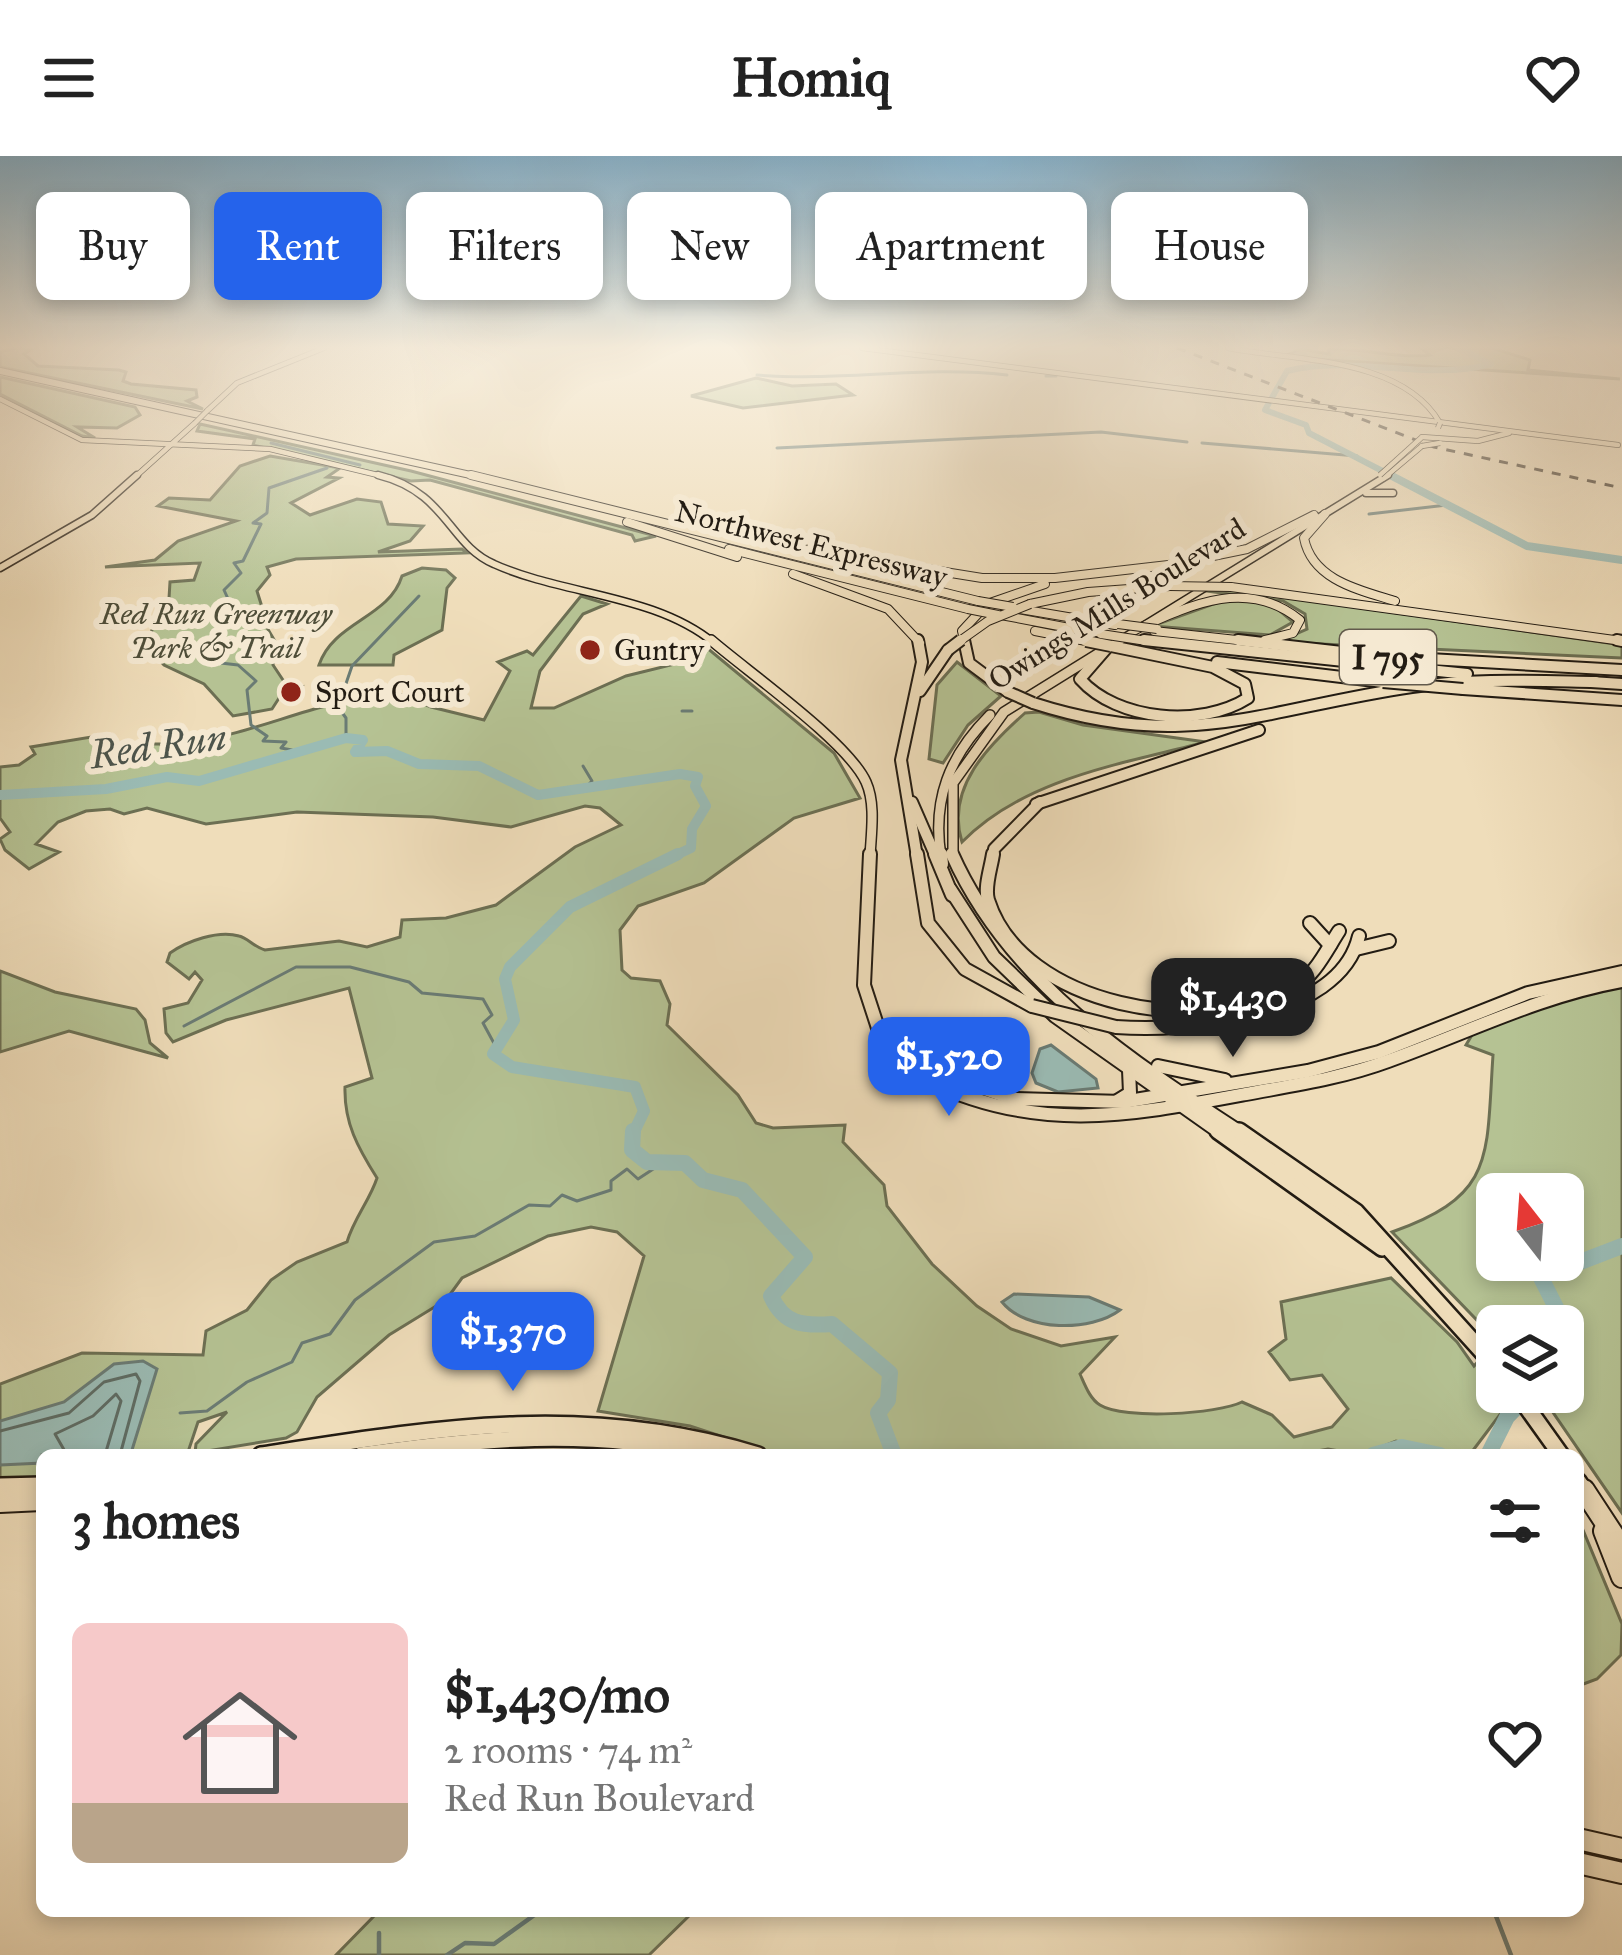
<!DOCTYPE html>
<meta charset="utf-8">
<style>
body{margin:0;font-family:"IM FELL Great Primer",serif;background:#f2f2f2;color:#222;height:100vh;display:flex;flex-direction:column;font-size:45px;white-space:nowrap}
*{box-sizing:border-box;margin:0}
p{font-size:39px;color:#767676}
.icon{flex:none;width:66px;height:66px;fill:none;stroke:currentColor;stroke-width:2;stroke-linecap:round;stroke-linejoin:round}
.map{position:relative;flex:1;overflow:hidden}
.sheet{position:absolute;left:36px;top:1293px;width:1548px;height:468px;display:flex;flex-direction:column;background:#fff;border-radius:18px;box-shadow:0 6px 18px #0003}
.sheet>*{flex:none}
.hud{position:absolute;left:36px;top:36px;width:1551px;height:108px;display:flex;gap:24px}
.needle{width:78px;rotate:343deg}
.buttons{position:absolute;left:1476px;top:1017px;display:grid;gap:24px}
.buttons a{display:grid;place-items:center;width:108px;height:108px;border-radius:18px;background:#fff;box-shadow:0 6px 18px #0003;font-size:60px}
.price{position:absolute;translate:-50% -102px;padding:0 27px;border-radius:24px;background:#2563eb;color:#fff;font-size:39px;line-height:78px;filter:drop-shadow(0 3px 6px #0008)}
.price::after{content:'';position:absolute;left:50%;top:72px;width:36px;height:27px;margin-left:-18px;background:inherit;clip-path:polygon(0 0,100% 0,50% 100%)}
.price.on{background:#222;color:#fff}
ul{padding:0;list-style:none}
li{display:flex;align-items:center;gap:36px;height:300px;padding:0 36px}
li+li{border-top:3px solid #e0e0e0}
li span{display:grid;place-items:center;flex:none;width:336px;height:240px;border-radius:18px;color:#555}
li>.icon{margin-inline-start:auto}
span .icon{width:144px;height:144px;fill:#fffc;stroke-width:1}
li b{font-size:51px}
h2{display:flex;justify-content:space-between;align-items:center;height:144px;padding:0 36px;font-size:51px}
.pill{padding:0 42px;border-radius:18px;background:#fff;box-shadow:0 6px 18px #0003;font-size:42px;line-height:108px}
.pill.on{background:#2563eb;color:#fff}
header{display:flex;justify-content:space-between;align-items:center;height:156px;padding:0 36px;background:#fff;font-size:54px;font-weight:700}
.map>svg:first-child{display:block}
</style>
<header><svg class="icon" aria-label="menu" viewBox="0 0 24 24"><path d="M4 6h16M4 12h16M4 18h16"/></svg>Homiq<svg class="icon" aria-label="heart" viewBox="0 0 24 24"><path d="M12 20l-8-8c-3-5 5-10 8-4 3-6 11-1 8 4z"/></svg></header>
<div class="map">
<svg width="1622" height="1799" viewBox="0 0 1622 1799">
<rect width="100%" height="100%" fill="#efddba"/>
<filter id="stains"><feTurbulence type="fractalNoise" baseFrequency=".00167" numOctaves="4"/><feColorMatrix values="0 0 0 0 .2 0 0 0 0 .09 0 0 0 0 .02 0 0 0 .5 -.17"/></filter>
<radialGradient id="worn" r=".72"><stop offset=".6" stop-color="#630" stop-opacity="0"/><stop offset="1" stop-color="#630" stop-opacity=".3"/></radialGradient>
<g fill="#b5c293" stroke="#6c6f53" stroke-width="3" fill-rule="evenodd">
<path d="M15 192 32 193 24 198 38 210 119 214 126 216 123 225 131 228 196 234 197 241 187 245 203 253 0 211V196Z"/>
<path d="M1421 192H1492L1530 204 1528 214 1620 223 1283 201 1300 193 1329 198V193C1364 192 1398 203 1430 199Z"/>
<path d="M0 221 135 251 140 259 117 272 77 271 95 282 82 280 0 238Z"/>
<path d="M756 222 792 230 836 228 853 239 743 252 691 240Z"/>
<path d="M200 268 411 315 656 380 635 385 632 379 430 324 411 325 253 289 255 283 197 275Z"/>
<path d="M270 300 340 312 327 321 339 322 291 347 310 359 357 343 381 346 388 368 423 370 410 385 378 396 462 393 467 397 296 403 267 411 270 419 257 435 262 451 275 460 266 470 276 487 273 509 287 530 283 538 300 532 293 540 281 539 272 553 233 560 204 528 164 509 148 491 155 461 168 459 170 426 194 424 200 407 105 411 155 404 178 385 236 365 158 350 169 342 210 344 240 310Z"/>
<path d="M422 412 446 414 455 422 447 432 442 474 394 499 393 509H319C333 466 389 462 402 420Z"/>
<path d="M1214 431 1622 489V502L1278 486 1307 473 1305 458 1283 445 1207 435Z"/>
<path d="M581 440 607 448 583 458 540 515 531 552H554L626 520 675 508 692 492 706 491 834 597 860 642 794 662 704 727 638 750 620 774 622 814 631 822 660 825 670 848 667 869 738 939 756 967 773 972 845 969 843 986 884 1029 887 1050 932 1108 977 1150 1011 1173 1061 1190 1115 1181 1080 1218C1085 1229 1090 1243 1100 1249 1124 1264 1218 1258 1242 1246L1272 1259 1294 1281 1332 1271 1348 1253 1322 1219 1290 1224 1269 1196 1286 1183 1281 1146 1391 1122 1457 1186 1474 1210 1497 1185 1495 1238 1505 1252 1471 1297 1456 1299 1396 1285 1362 1299 1328 1293 1296 1299H778L690 1270 598 1255 644 1100 617 1076 591 1071 548 1080 462 1122 446 1144 389 1179 317 1241 297 1276 286 1282 195 1297 196 1288 227 1256 198 1266 187 1299H42V1322L0 1324V1228L82 1197 203 1199 206 1175 247 1154 271 1124 297 1106 347 1086C354 1062 370 1044 377 1022 358 992 344 967 345 931L372 922 349 832 226 864 173 886 166 877 164 853 188 847 202 824 195 816 189 823 167 806 170 797C187 785 218 774 239 780 248 782 254 791 265 794L339 785 367 791 400 781 402 764 446 762 496 749 575 691 621 669 600 652 585 650 511 671 433 661 297 656 206 668 147 652 124 658 110 653 86 655 58 666 36 688 59 696 29 713 5 694 0 683 10 676 0 662V611L19 609 35 598 31 591 91 581 100 591C132 583 159 592 192 586 240 579 283 561 329 549L325 539 376 528 431 551 484 564 510 515 498 506 527 495 533 499Z"/>
<path d="M1230 442 1273 449 1293 466 1270 479 1152 470Z"/>
<path d="M957 506 1001 540 968 569 943 607 929 603 937 529Z"/>
<path d="M1039 556 1083 569 1206 586C1122 608 1025 622 962 686 945 632 989 589 1025 557Z"/>
<path d="M0 815 55 836 136 853 145 864 150 887 168 902 69 875 0 896Z"/>
<path d="M1622 829V1357L1539 1236H1563V1170H1497V1185L1392 1076C1496 1039 1486 1002 1493 899L1466 889 1472 879 1552 844ZM1497 1038H1563V1104H1497Z"/>
<path d="M1578 1362 1622 1468 1621 1499 1597 1523 1578 1530Z"/>
<path d="M379 1755H694L649 1799H336Z"/>
</g>
<g fill="#9abbb4" stroke="#6a7b74" stroke-width="3">
<path d="M1051 889 1096 923 1098 932 1058 936 1036 927 1032 917 1040 893Z"/>
<path d="M1014 1138 1089 1141 1120 1154C1091 1176 1026 1176 1002 1146Z"/>
<path d="M143 1205 157 1213 132 1294 124 1299H42V1307L0 1309V1265L64 1246 114 1208Z"/>
</g>
<g fill="none" stroke-linecap="round" stroke-linejoin="round">
<g stroke="#5e6c64" stroke-width="3">
<path d="M0 1275 69 1257 104 1226 136 1218 140 1225 120 1299"/>
<path d="M67 1299 55 1278 93 1260 116 1238 121 1245 105 1299"/>
</g>
<g stroke="#6a7b74" stroke-width="3">
<path d="M757 219C841 226 923 209 1007 219"/>
<path d="M1046 220H1056"/>
<path d="M271 287 360 309"/>
<path d="M1202 287 1357 300"/>
<path d="M777 292 1101 276 1187 286"/>
<path d="M1369 358 1447 349"/>
<path d="M682 555H692"/>
<path d="M346 582V562L338 551 352 510 419 440"/>
<path d="M292 594 281 592 286 586 263 585 267 580 251 569 247 534 256 525 238 509 212 506 221 498 224 469 216 468 229 445 224 434 241 417 234 407 243 405 261 368 253 367 267 357 269 332 327 312"/>
<path d="M583 610 592 625 586 631"/>
<path d="M184 870 296 811H350L409 826 422 837 483 843 492 859 483 867 496 891"/>
<path d="M180 1257 207 1255 247 1226 292 1206 302 1187 330 1178 355 1144 434 1086 475 1080 529 1049 550 1050 562 1039 577 1045 611 1034V1025L627 1013 638 1023 667 1004"/>
</g>
<g stroke="#6a7b74" stroke-width="4.5">
<path d="M1494 1755 1511 1799"/>
<path d="M379 1777V1799"/>
<path d="M447 1799 465 1787 494 1788 540 1755"/>
</g>
<path stroke="#9abbb4" stroke-width="6" d="M1396 322 1309 277 1306 269 1265 254 1287 215C1355 198 1423 226 1491 208L1458 192"/>
<path stroke="#9abbb4" stroke-width="8" d="M1390 319 1527 390 1622 404"/>
<path stroke="#9abbb4" stroke-width="10" d="M0 639 106 633 167 621 199 625 346 582 363 584 355 596 387 595 419 608 479 610 538 639 680 618 698 621 695 630 706 650 692 673 691 692 672 701"/>
<path stroke="#9abbb4" stroke-width="12" d="M633 978 644 955 635 931 512 911 493 898 514 864 505 823 510 811 570 751 678 698"/>
<g stroke="#9abbb4" stroke-width="16">
<path d="M633 975 632 994 647 1006 685 1007 703 1024 742 1034 805 1101 771 1140C784 1169 803 1170 832 1168L890 1217 888 1244 878 1257 894 1299"/>
<path d="M1563 1209 1575 1202 1574 1187 1536 1112 1550 1106 1575 1108 1622 1090"/>
<path d="M1373 1299 1402 1291 1440 1299"/>
<path d="M1488 1299 1507 1261 1531 1236"/>
</g>
<g stroke="#231c13" stroke-width="6">
<g id="major-far5">
<path d="M862 192 1618 289"/>
<path d="M1228 192C1295 205 1402 201 1440 267"/>
<path d="M0 243 82 284 270 293 390 322"/>
<path d="M207 255 237 227 324 192"/>
<path d="M1422 281 1478 285 1509 277"/>
<path d="M134 322 195 267"/>
<path d="M1384 322 1422 290"/>
</g>
</g>
<g stroke="#231c13" stroke-width="9">
<g id="major-far4">
<path d="M378 319C447 336 449 389 494 408 562 439 655 438 714 487"/>
<path d="M1366 337H1393"/>
<path d="M0 412 92 359 137 319"/>
<path d="M1115 487 1388 319"/>
</g>
</g>
<g stroke="#231c13" stroke-width="12">
<g id="major-far3">
<path d="M711 484C748 516 848 586 866 626 876 648 871 678 870 701"/>
<path d="M941 701C932 644 949 600 990 559"/>
<path d="M953 701V627L1004 556 1120 484"/>
</g>
</g>
<g stroke="#231c13" stroke-width="16">
<g id="major-far2">
<path d="M870 698 864 829 879 875 926 913 1014 943 1123 946 1308 915 1379 896 1528 837 1622 816"/>
<path d="M941 698 942 708"/>
<path d="M952 698C1009 826 1129 904 1243 978"/>
<path d="M950 733 994 801 1055 860 1222 978"/>
<path d="M1158 910 1225 924"/>
<path d="M922 915 924 923C1036 978 1128 960 1246 938 1294 929 1342 922 1388 905 1467 877 1539 840 1622 825"/>
<path d="M1117 945 1130 937 1129 914"/>
</g>
</g>
<g stroke="#231c13" stroke-width="20">
<g id="major-far1">
<path d="M1218 975 1382 1092"/>
<path d="M1239 975 1356 1056 1497 1212"/>
<path d="M1516 1236 1561 1299"/>
<path d="M261 1299C435 1272 586 1246 758 1299"/>
<path d="M361 1299C479 1282 591 1272 708 1299"/>
<path d="M1578 1325 1586 1337"/>
<path d="M0 1330 42 1329"/>
</g>
</g>
<g stroke="#231c13" stroke-width="24">
<g id="major">
<path d="M1584 1334 1622 1392"/>
<path d="M0 1346 42 1344"/>
<path d="M1604 1375 1622 1421"/>
<path d="M1578 1683 1622 1693"/>
<path d="M1578 1707 1622 1717"/>
</g>
</g>
<g stroke="#231c13" stroke-width="8">
<path id="highway-far3" d="M0 215 484 322"/>
</g>
<g stroke="#231c13" stroke-width="10">
<g id="highway-far2">
<path d="M471 319 978 445"/>
<path d="M1325 358 1304 382C1312 424 1359 434 1395 445"/>
<path d="M627 366 737 401"/>
<path d="M729 393 968 453"/>
<path d="M802 393 982 422H1055L1177 408"/>
<path d="M1174 408 1247 393 1314 359"/>
<path d="M793 418 888 453 920 487"/>
<path d="M1231 431 1622 485"/>
<path d="M1030 448 1088 436 1170 430"/>
<path d="M1020 453 1115 469"/>
<path d="M1001 459 1101 478"/>
<path d="M1135 474C1190 449 1247 421 1300 464L1293 477 1265 484"/>
<path d="M1035 475 1086 485"/>
<path d="M1154 475 1264 487"/>
<path d="M1140 484 1172 487"/>
<path d="M965 487 962 475 987 448 1045 428"/>
</g>
</g>
<g stroke="#231c13" stroke-width="14">
<g id="highway-far1">
<path d="M964 484 969 507 1008 536"/>
<path d="M1144 484 1467 518"/>
<path d="M1238 484 1377 500 1622 514"/>
<path d="M1617 484 1622 485"/>
<path d="M1106 493 1080 523C1117 565 1201 572 1248 542L1245 528 1213 511 1111 490"/>
<path d="M1217 506 1383 526"/>
<path d="M1591 526 1622 528"/>
<path d="M1463 533 1622 544"/>
<path d="M920 535 948 494"/>
<path d="M1033 547C1188 597 1262 553 1412 531 1473 522 1535 525 1596 526"/>
<path d="M912 646 936 701"/>
<path d="M1036 648 1259 574"/>
<path d="M917 701 901 604 922 506 918 484"/>
<path d="M993 701 994 693 1040 646"/>
</g>
</g>
<g stroke="#231c13" stroke-width="16">
<g id="highway">
<path d="M917 698 928 767 965 813 1032 850"/>
<path d="M935 698 952 739"/>
<path d="M993 698C991 712 984 731 988 744 1022 852 1204 881 1293 832 1314 821 1326 795 1339 775"/>
<path d="M1310 767 1330 789"/>
<path d="M1356 793 1389 785"/>
<path d="M1116 871C1184 876 1339 865 1359 780"/>
</g>
</g>
<use href="#major-far5" stroke="#efddba" stroke-width="4.5"/>
<use href="#major-far4" stroke="#efddba" stroke-width="6"/>
<use href="#major-far3" stroke="#efddba" stroke-width="9"/>
<use href="#major-far2" stroke="#efddba" stroke-width="12"/>
<use href="#major-far1" stroke="#efddba" stroke-width="15"/>
<use href="#major" stroke="#efddba" stroke-width="20"/>
<use href="#highway-far3" stroke="#efddba" stroke-width="6"/>
<use href="#highway-far2" stroke="#efddba" stroke-width="8"/>
<use href="#highway-far1" stroke="#efddba" stroke-width="10"/>
<use href="#highway" stroke="#efddba" stroke-width="12"/>
<path stroke="#231c13" stroke-width="3" stroke-dasharray="9 9" stroke-linecap="butt" d="M1177 192 1434 291 1622 332"/>
<g stroke="#231c13" stroke-width="6" stroke-linecap="butt">
<g id="major-bridge">
<path d="M195 267 207 255"/>
<path d="M1438 272 1440 267"/>
<path d="M1422 290 1440 287"/>
<path d="M1380 319 1421 282"/>
</g>
</g>
<g stroke="#231c13" stroke-width="10" stroke-linecap="butt">
<g id="highway-bridge-far2">
<path d="M1170 430 1231 431"/>
<path d="M978 445 1013 451"/>
<path d="M968 453 998 459"/>
<path d="M1118 468 1157 473"/>
<path d="M1101 478 1140 484"/>
<path d="M1086 485 1098 487"/>
<path d="M957 487 988 465 1030 448"/>
</g>
</g>
<g stroke="#231c13" stroke-width="14" stroke-linecap="butt">
<g id="highway-bridge-far1">
<path d="M1086 485 1111 490"/>
<path d="M948 494 961 484"/>
<path d="M1383 526 1463 533"/>
<path d="M1008 536 1033 547"/>
</g>
</g>
<g stroke="#231c13" stroke-width="16" stroke-linecap="butt">
<path id="highway-bridge" d="M1032 850 1116 871"/>
</g>
<use href="#major-bridge" stroke="#efddba" stroke-width="4.5"/>
<use href="#highway-bridge-far2" stroke="#efddba" stroke-width="8"/>
<use href="#highway-bridge-far1" stroke="#efddba" stroke-width="10"/>
<use href="#highway-bridge" stroke="#efddba" stroke-width="12"/>
</g>
<linearGradient id="sky" x2="0" y2="1"><stop stop-color="#89b7d3"/><stop offset="0.43" stop-color="#f8f0e0"/><stop offset="1" stop-color="#f8f0e0" stop-opacity="0"/></linearGradient>
<rect width="1622" height="444" fill="url(#sky)"/>
<g fill="#8f2418" stroke="#f5e9d2" stroke-width="4.5">
<circle cx="590" cy="494" r="12"/>
<circle cx="291" cy="536" r="12"/>
</g>
<g text-anchor="middle" stroke-width="12" stroke-linejoin="round" paint-order="stroke">
<g font-size="30" fill="#231c13" stroke="#f5e9d2">
<text transform="translate(811 388) rotate(14)" y="10">Northwest Expressway</text>
<text transform="translate(1117 448) rotate(-32)" y="10">Owings Mills Boulevard</text>
</g>
<g font-size="30" font-style="italic" fill="#4f4e39" stroke="#f5e9d2">
<text x="216" y="468">Red Run Greenway<tspan x="216" dy="34">Park &amp; Trail</tspan></text>
</g>
<g font-size="30" fill="#231c13" stroke="#f5e9d2" text-anchor="start">
<text x="614" y="504">Guntry</text>
<text x="315" y="546">Sport Court</text>
</g>
<rect fill="#f5e9d2" stroke="#625a4c" stroke-width="3" x="1340" y="474" width="96" height="54" rx="9"/>
<g font-size="33" font-weight="bold" fill="#231c13">
<text x="1388" y="513">I 795</text>
</g>
<g font-size="39" font-style="italic" fill="#4d544b" stroke="#f5e9d2">
<text transform="translate(158 589) rotate(-8)" y="14">Red Run</text>
</g>
</g>
<rect width="100%" height="100%" filter="url(#stains)"/>
<rect width="100%" height="100%" fill="url(#worn)"/>
</svg>
<div class="buttons">
<a><svg class="needle" viewBox="-14 -14 28 28"><path d="M0-13l5 13h-10z" fill="#e53935"/><path d="M0 13l5-13h-10z" fill="#767676"/></svg></a>
<a><svg class="icon" aria-label="layers" viewBox="0 0 24 24"><path d="M12 4l9 5-9 5-9-5zM3 14l9 5 9-5"/></svg></a>
</div>
<b class="price on" style="left:1233px;top:904px">$1,430</b>
<b class="price" style="left:949px;top:963px">$1,520</b>
<b class="price" style="left:513px;top:1238px">$1,370</b>
<div class="hud">
<a class="pill">Buy</a>
<a class="pill on">Rent</a>
<a class="pill">Filters</a>
<a class="pill">New</a>
<a class="pill">Apartment</a>
<a class="pill">House</a>
</div>
<section class="sheet">
<h2>3 homes<svg class="icon" aria-label="filters" viewBox="0 0 24 24"><path d="M4 7h16M4 17h16"/><circle cx="9" cy="7" r="2"/><circle cx="15" cy="17" r="2"/></svg></h2>
<ul>
<li><span style="background:linear-gradient(#f6c9c9 75%,#b9a48a 0)"><svg class="icon" aria-label="home" viewBox="0 0 24 24"><path d="M3 11l9-7 9 7M6 9v11h12V9"/></svg></span><div><b>$1,430/mo</b><p>2 rooms · 74 m²</p><p>Red Run Boulevard</p></div><svg class="icon" aria-label="heart" viewBox="0 0 24 24"><path d="M12 20l-8-8c-3-5 5-10 8-4 3-6 11-1 8 4z"/></svg></li>
</ul>
</section>
</div>
